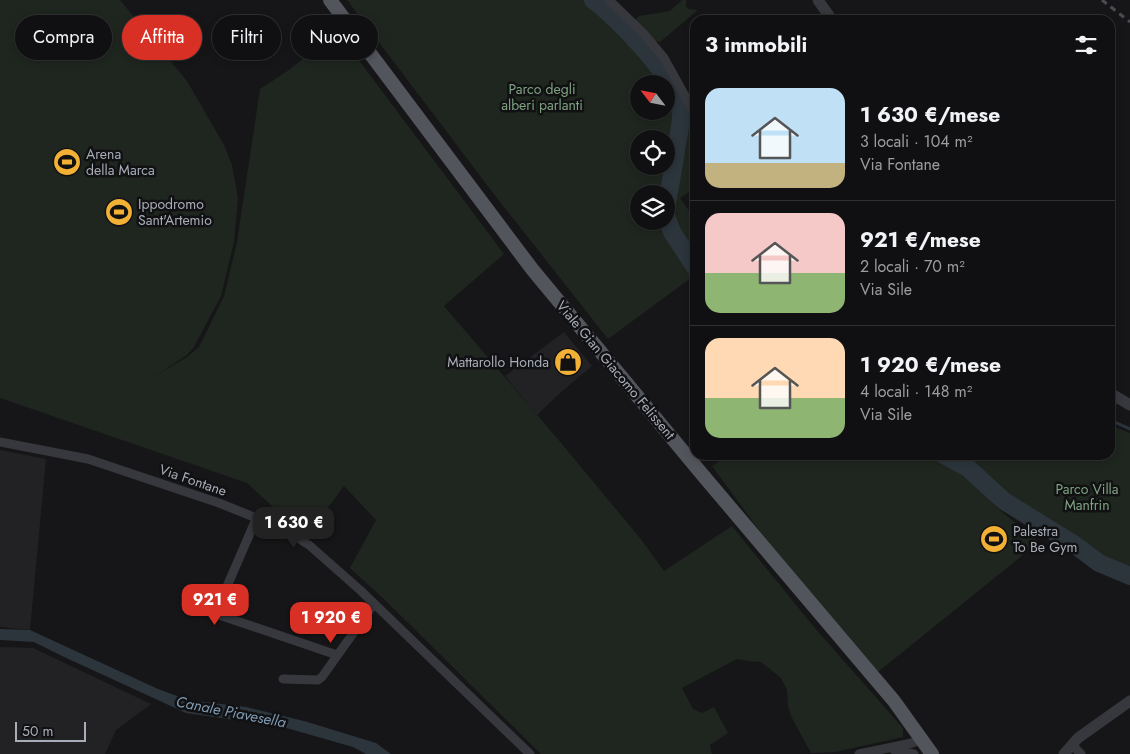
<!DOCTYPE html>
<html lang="it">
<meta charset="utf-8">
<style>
body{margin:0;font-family:Jost,sans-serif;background:#19191b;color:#f1f3f6;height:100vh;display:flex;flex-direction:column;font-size:19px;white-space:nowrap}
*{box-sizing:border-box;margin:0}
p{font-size:16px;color:#9c9d9f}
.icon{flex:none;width:28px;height:28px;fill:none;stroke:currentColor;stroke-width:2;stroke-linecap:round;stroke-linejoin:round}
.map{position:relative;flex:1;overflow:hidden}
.details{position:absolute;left:690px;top:15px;width:425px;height:445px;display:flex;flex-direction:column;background:#101012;border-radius:15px;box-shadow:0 2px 8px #0003,0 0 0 1px #303032}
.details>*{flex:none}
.banner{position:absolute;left:15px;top:15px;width:475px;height:45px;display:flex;gap:10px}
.needle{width:32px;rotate:302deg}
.buttons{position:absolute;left:630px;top:75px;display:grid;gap:10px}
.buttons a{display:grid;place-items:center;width:45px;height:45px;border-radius:50%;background:#101012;box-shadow:0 2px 8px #0003,0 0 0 1px #303032;font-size:25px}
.scale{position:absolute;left:15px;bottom:12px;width:71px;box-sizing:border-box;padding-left:5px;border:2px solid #a8adb8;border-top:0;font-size:14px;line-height:18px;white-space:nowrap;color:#a8adb8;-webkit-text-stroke:4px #111113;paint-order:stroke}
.price{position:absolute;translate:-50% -42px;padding:0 11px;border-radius:10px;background:#d93025;color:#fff;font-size:16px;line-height:32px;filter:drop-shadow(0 1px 2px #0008)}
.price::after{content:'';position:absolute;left:50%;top:30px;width:15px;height:11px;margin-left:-8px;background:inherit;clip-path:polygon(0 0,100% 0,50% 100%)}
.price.selected{background:#222;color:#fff}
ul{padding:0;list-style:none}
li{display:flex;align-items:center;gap:15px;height:125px;padding:0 15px}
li+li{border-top:1px solid #303032}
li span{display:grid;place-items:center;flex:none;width:140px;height:100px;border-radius:15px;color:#555}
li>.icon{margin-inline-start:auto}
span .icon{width:60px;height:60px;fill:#fffc;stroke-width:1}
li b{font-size:21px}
h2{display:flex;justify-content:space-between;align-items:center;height:60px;padding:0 15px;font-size:21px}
.tag{padding:0 18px;border-radius:22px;background:#101012;box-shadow:0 2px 8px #0003,0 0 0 1px #303032;font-size:18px;line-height:45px}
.tag.selected{background:#d93025;color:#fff}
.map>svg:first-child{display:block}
</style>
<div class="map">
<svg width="1130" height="754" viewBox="0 0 1130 754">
<rect width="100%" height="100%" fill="#161618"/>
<g fill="#222225">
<path d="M564 332 592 366 560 393 537 415 505 376Z"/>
<path d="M0 450 46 459 30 630 0 627Z"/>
<path d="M0 647 33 648 151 704 116 730 105 754H0Z"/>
</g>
<g fill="#1e261f" fill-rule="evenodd">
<path d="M0 0H120L187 81 224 145 232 165 238 198 234 242 221 296 194 347 187 355 155 376 187 357 199 347 224 296 237 242 260 89 289 70 337 31 504 254 444 306 562 444 640 538 664 571 732 526 814 627 903 728V737L835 752 811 753 792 718 788 706 787 690 781 678 761 662 748 661 737 659 682 688 693 709 702 713 714 707 728 733 710 745 712 754H541L386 601 350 568 376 520 344 486 306 537 247 483 0 398Z"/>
<path d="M347 0H588L595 4 653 68 663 84H639V111H666V89L677 111 686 119 695 134V188L680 198 695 219V275L608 339 490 189ZM639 139H666V166H639ZM639 194H666V221H639Z"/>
<path d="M682 0H686V6L688 9 698 10 660 42 655 41 635 20 639 16 670 11Z"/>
<path d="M1110 425 1130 433V571L1017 505 995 488 977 465 964 455H1110Z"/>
<path d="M729 455H930L975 480 996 507 1039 542 878 672 778 556 712 466Z"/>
</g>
<path fill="#2c353c" d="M0 629 30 630 158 689 188 700 246 707 304 721 376 743 391 754H366L353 747 283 727 186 713 62 656 34 642 0 640Z"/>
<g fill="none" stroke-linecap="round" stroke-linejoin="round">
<g stroke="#2c353c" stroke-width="3">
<path d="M681 108 687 112 695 125"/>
<path d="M1110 420 1130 429"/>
</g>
<g stroke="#2c353c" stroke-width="18">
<path d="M593 0C616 16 679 82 681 109 682 120 679 133 677 144 674 165 670 186 666 208"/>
<path d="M666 216 672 232 695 267"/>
<path d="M944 455 968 468 1004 501 1075 545 1099 563 1130 576"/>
</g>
<g stroke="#37383d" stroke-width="9">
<path d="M609 0 644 34 664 58 695 114"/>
<path d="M1110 405 1116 397"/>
<path d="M0 442 88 459 219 503 284 529 309 545 360 590 530 754"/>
<path d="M257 517 218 607 217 612 219 615 337 655"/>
<path d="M283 679 318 680 322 677 374 604"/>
<path d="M1072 745 1081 754"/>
<path d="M894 750 914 754"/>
<path d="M859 754 912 743 922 739"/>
</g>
<g stroke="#37383d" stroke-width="11">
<path d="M818 0 832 20"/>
<path d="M1110 393 1130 405"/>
<path d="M1064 754 1078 738 1130 701"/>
</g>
<path stroke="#53555c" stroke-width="14" d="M330 0 532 269 701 473 894 701 932 754"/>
<path stroke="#4a4c52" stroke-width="3" stroke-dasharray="6 5" stroke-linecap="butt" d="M1102 0 1130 22"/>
</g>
<defs>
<g id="stadium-disc" transform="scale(1.4375)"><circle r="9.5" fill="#f2b134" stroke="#111113"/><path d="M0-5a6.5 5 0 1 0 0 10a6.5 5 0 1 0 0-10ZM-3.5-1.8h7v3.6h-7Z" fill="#111"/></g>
<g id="shop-disc" transform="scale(1.4375)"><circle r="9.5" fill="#f2b134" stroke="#111113"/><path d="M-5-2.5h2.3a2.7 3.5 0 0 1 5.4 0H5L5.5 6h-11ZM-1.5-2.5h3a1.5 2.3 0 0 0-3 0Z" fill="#111"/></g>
</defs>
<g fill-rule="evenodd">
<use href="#stadium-disc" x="67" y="162"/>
<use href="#stadium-disc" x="119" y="212"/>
<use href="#shop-disc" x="568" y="362"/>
<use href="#stadium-disc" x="994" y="539"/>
</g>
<g text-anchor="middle" stroke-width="5" stroke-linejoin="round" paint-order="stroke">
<g font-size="14" fill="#7fa381" stroke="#111113">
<text x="542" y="94">Parco degli<tspan x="542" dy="16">alberi parlanti</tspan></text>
<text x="1087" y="494">Parco Villa<tspan x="1087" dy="16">Manfrin</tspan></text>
</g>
<g font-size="14" fill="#a8adb8" stroke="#111113" text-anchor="start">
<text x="86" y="159">Arena<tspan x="86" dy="16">della Marca</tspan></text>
<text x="138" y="209">Ippodromo<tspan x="138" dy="16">Sant'Artemio</tspan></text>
<text x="549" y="367" text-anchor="end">Mattarollo Honda</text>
<text x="1013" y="536">Palestra<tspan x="1013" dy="16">To Be Gym</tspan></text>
</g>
<g font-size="14" fill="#a8adb8" stroke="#111113">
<text transform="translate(616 370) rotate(50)" y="5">Viale Gian Giacomo Felissent</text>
<text transform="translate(193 480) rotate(19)" y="5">Via Fontane</text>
</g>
<g font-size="15" font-style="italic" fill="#7f9bb3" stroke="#111113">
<text transform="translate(231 712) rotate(11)" y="5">Canale Piavesella</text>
</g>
</g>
</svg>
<div class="buttons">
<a><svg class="needle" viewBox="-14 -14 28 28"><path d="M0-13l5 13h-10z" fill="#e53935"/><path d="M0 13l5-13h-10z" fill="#9c9d9f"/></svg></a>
<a><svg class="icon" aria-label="locate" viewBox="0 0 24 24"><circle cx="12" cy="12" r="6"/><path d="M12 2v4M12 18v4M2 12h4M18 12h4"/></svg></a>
<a><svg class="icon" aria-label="layers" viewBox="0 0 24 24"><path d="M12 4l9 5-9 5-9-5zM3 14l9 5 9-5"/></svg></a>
</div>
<div class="scale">50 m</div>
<b class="price selected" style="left:294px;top:549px">1 630 €</b>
<b class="price" style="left:215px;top:626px">921 €</b>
<b class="price" style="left:331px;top:644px">1 920 €</b>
<div class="banner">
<a class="tag">Compra</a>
<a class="tag selected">Affitta</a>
<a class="tag">Filtri</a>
<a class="tag">Nuovo</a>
</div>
<section class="details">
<h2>3 immobili<svg class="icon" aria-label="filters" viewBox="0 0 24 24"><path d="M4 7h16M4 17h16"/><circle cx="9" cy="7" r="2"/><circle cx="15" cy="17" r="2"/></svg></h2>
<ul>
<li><span style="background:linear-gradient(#bfe0f5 75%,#c2b280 0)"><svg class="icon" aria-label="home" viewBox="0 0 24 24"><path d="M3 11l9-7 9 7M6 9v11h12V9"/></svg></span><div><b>1 630 €/mese</b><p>3 locali · 104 m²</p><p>Via Fontane</p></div></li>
<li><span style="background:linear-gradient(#f6c9c9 60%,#8fb573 0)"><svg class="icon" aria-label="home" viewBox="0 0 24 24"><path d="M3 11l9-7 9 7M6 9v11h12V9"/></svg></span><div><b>921 €/mese</b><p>2 locali · 70 m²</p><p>Via Sile</p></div></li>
<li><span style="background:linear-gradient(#ffd9b3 60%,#8fb573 0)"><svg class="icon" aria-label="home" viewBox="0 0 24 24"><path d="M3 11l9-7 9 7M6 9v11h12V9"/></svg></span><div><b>1 920 €/mese</b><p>4 locali · 148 m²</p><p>Via Sile</p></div></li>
</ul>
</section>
</div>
